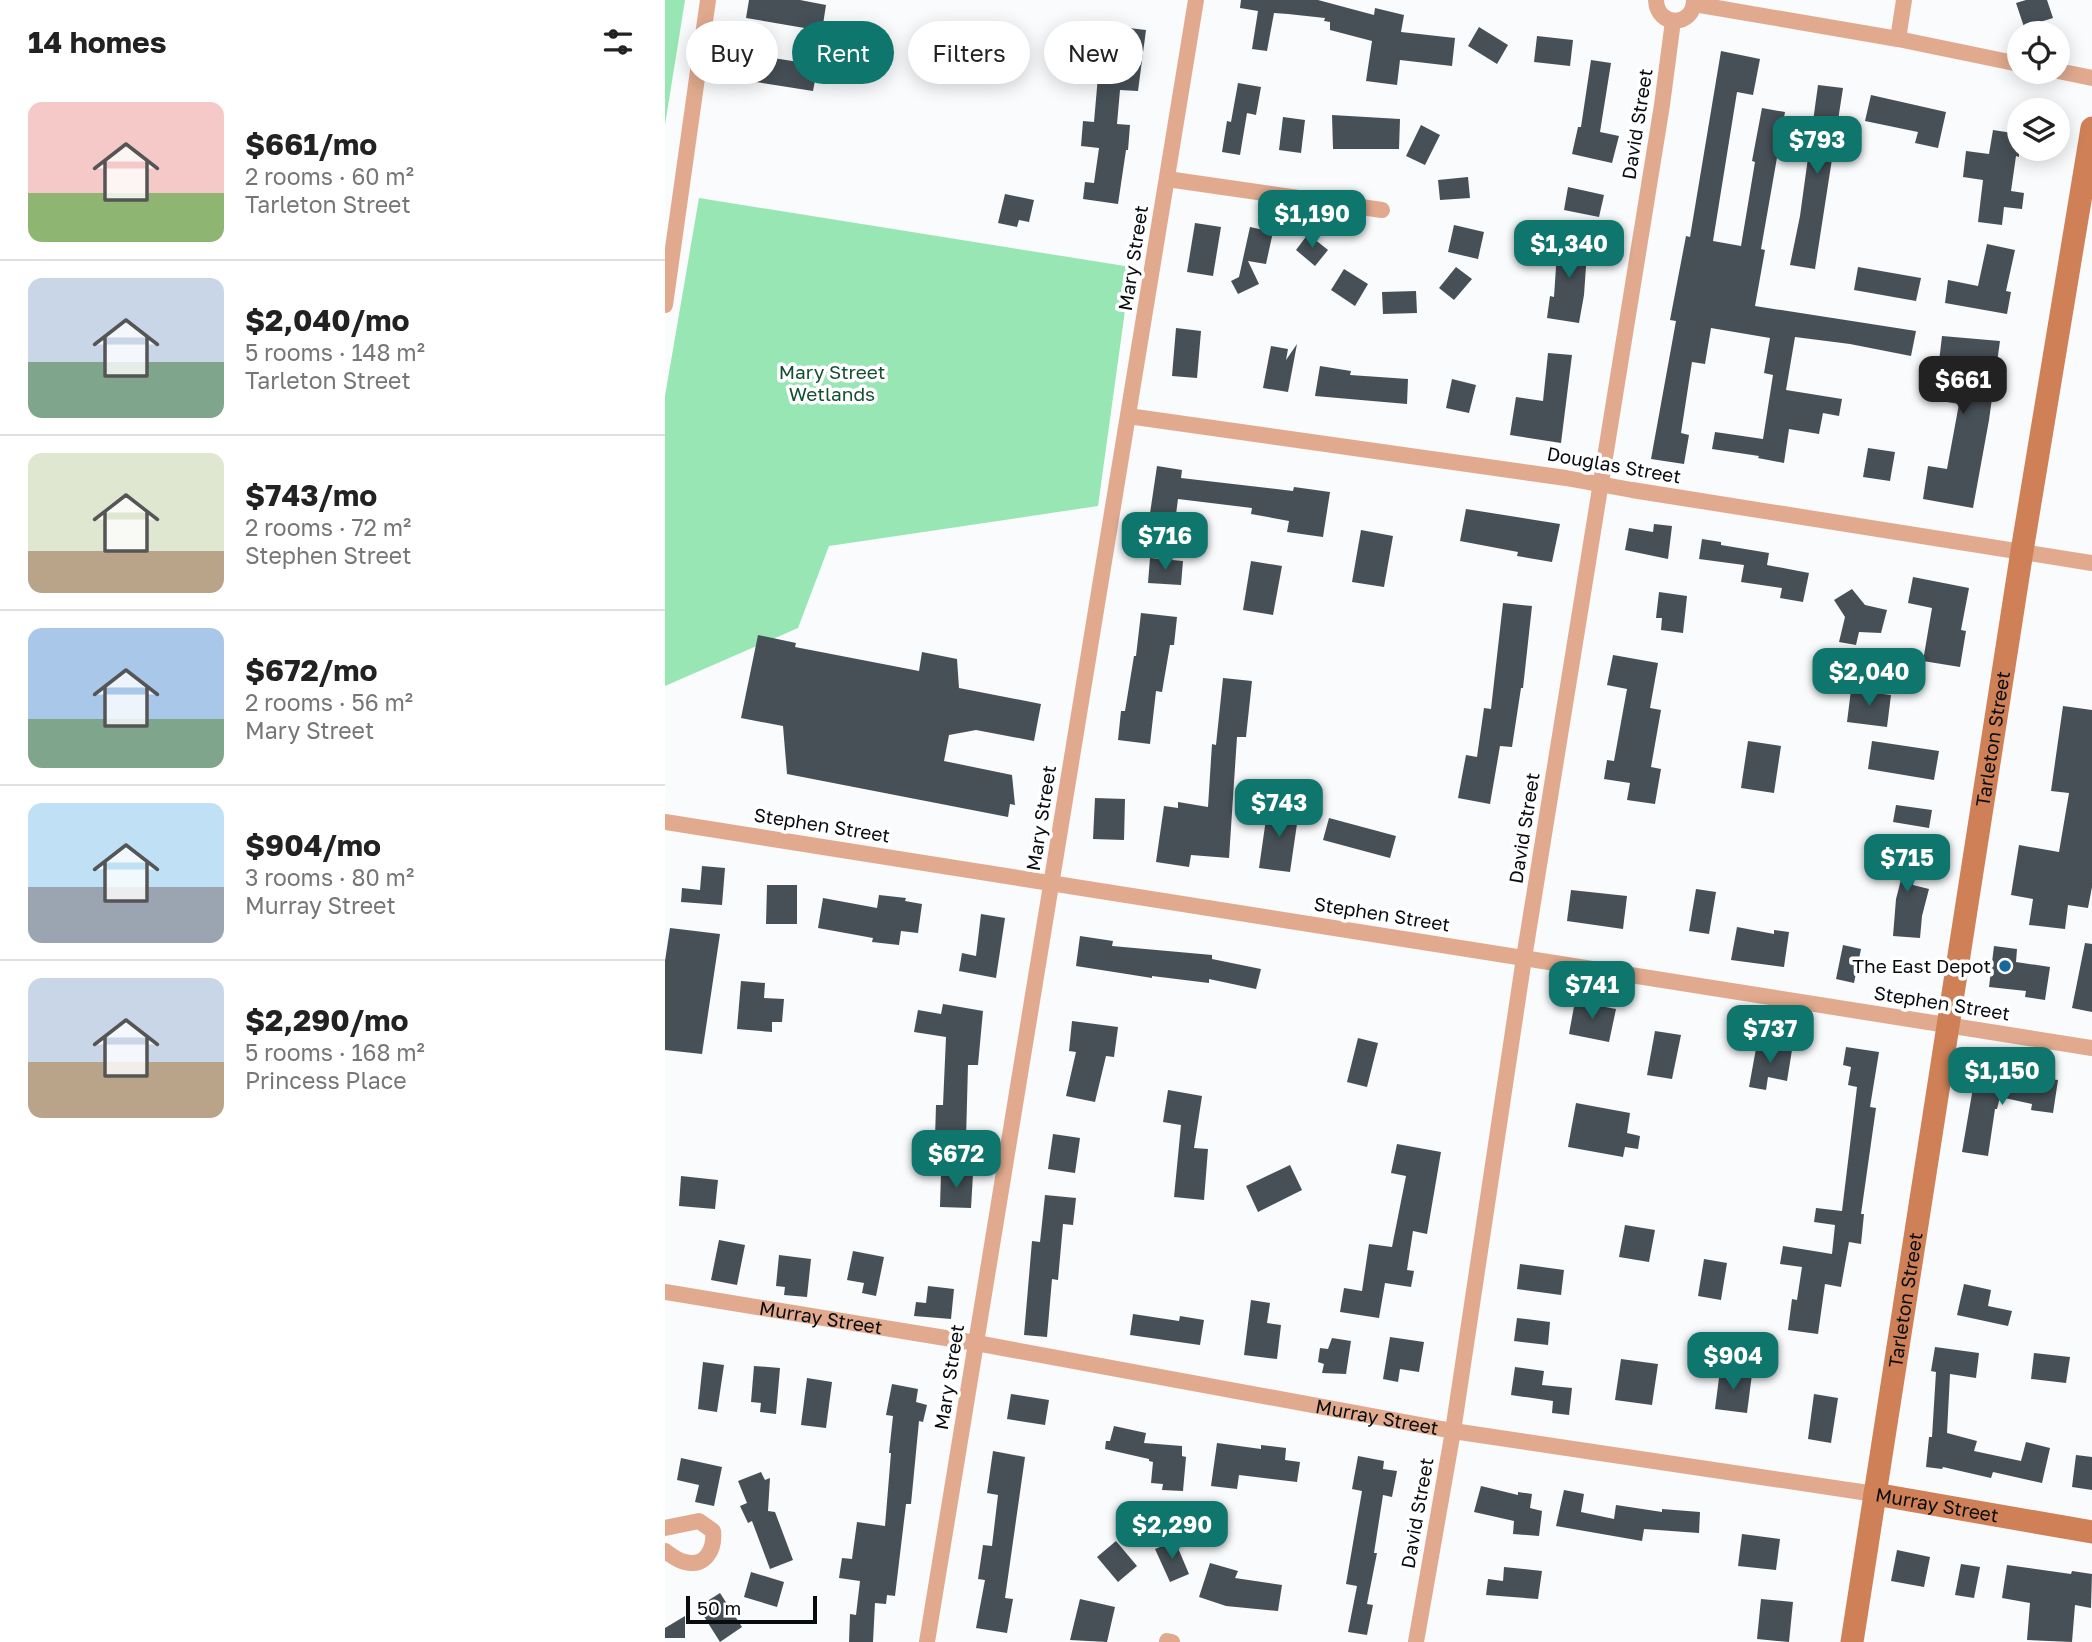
<!DOCTYPE html>
<meta charset="utf-8">
<style>
body{margin:0;font-family:"Golos Text",sans-serif;background:#f2f2f2;color:#222;height:100vh;display:flex;flex-direction:column;font-size:26px;white-space:nowrap}
*{box-sizing:border-box;margin:0}
p{font-size:23px;color:#767676}
.icon{flex:none;width:38px;height:38px;fill:none;stroke:currentColor;stroke-width:2;stroke-linecap:round;stroke-linejoin:round}
.map{position:relative;flex:1;overflow:hidden}
.panel{display:flex;flex-direction:column;background:#fff;width:665px}
.panel>*{flex:none}
.banner{position:absolute;left:21px;top:21px;width:665px;height:63px;display:flex;gap:14px}
.buttons{position:absolute;left:1342px;top:21px;display:grid;gap:14px}
.buttons a{display:grid;place-items:center;width:63px;height:63px;border-radius:50%;background:#fff;box-shadow:0 4px 18px #0003;font-size:35px}
.scale{position:absolute;left:21px;bottom:18px;width:131px;box-sizing:border-box;padding-left:7px;border:4px solid #090c0f;border-top:0;font-size:19px;line-height:24px;white-space:nowrap;color:#090c0f;-webkit-text-stroke:5px #fff;paint-order:stroke}
.price{position:absolute;translate:-50% -60px;padding:0 16px;border-radius:14px;background:#0f766e;color:#fff;font-size:23px;line-height:46px;filter:drop-shadow(0 2px 4px #0008)}
.price::after{content:'';position:absolute;left:50%;top:42px;width:21px;height:16px;margin-left:-10px;background:inherit;clip-path:polygon(0 0,100% 0,50% 100%)}
.price.selected{background:#222;color:#fff}
ul{padding:0;list-style:none}
li{display:flex;align-items:center;gap:21px;height:175px;padding:0 28px}
li+li{border-top:2px solid #e0e0e0}
li span{display:grid;place-items:center;flex:none;width:196px;height:140px;border-radius:14px;color:#555}
li>.icon{margin-inline-start:auto}
span .icon{width:84px;height:84px;fill:#fffc;stroke-width:1}
li b{font-size:30px}
h2{display:flex;justify-content:space-between;align-items:center;height:84px;padding:0 28px;font-size:30px}
.pill{padding:0 24px;border-radius:32px;background:#fff;box-shadow:0 4px 18px #0003;font-size:24px;line-height:63px}
.pill.selected{background:#0f766e;color:#fff}
main{display:flex;flex:1;min-height:0}
.map>svg:first-child{display:block}
</style>
<main>
<section class="panel">
<h2>14 homes<svg class="icon" aria-label="filters" viewBox="0 0 24 24"><path d="M4 7h16M4 17h16"/><circle cx="9" cy="7" r="2"/><circle cx="15" cy="17" r="2"/></svg></h2>
<ul>
<li><span style="background:linear-gradient(#f6c9c9 65%,#8fb573 0)"><svg class="icon" aria-label="home" viewBox="0 0 24 24"><path d="M3 11l9-7 9 7M6 9v11h12V9"/></svg></span><div><b>$661/mo</b><p>2 rooms · 60 m²</p><p>Tarleton Street</p></div></li>
<li><span style="background:linear-gradient(#c9d6e8 60%,#7fa58c 0)"><svg class="icon" aria-label="home" viewBox="0 0 24 24"><path d="M3 11l9-7 9 7M6 9v11h12V9"/></svg></span><div><b>$2,040/mo</b><p>5 rooms · 148 m²</p><p>Tarleton Street</p></div></li>
<li><span style="background:linear-gradient(#dfe7d0 70%,#b9a48a 0)"><svg class="icon" aria-label="home" viewBox="0 0 24 24"><path d="M3 11l9-7 9 7M6 9v11h12V9"/></svg></span><div><b>$743/mo</b><p>2 rooms · 72 m²</p><p>Stephen Street</p></div></li>
<li><span style="background:linear-gradient(#a9c7e8 65%,#7fa58c 0)"><svg class="icon" aria-label="home" viewBox="0 0 24 24"><path d="M3 11l9-7 9 7M6 9v11h12V9"/></svg></span><div><b>$672/mo</b><p>2 rooms · 56 m²</p><p>Mary Street</p></div></li>
<li><span style="background:linear-gradient(#bfe0f5 60%,#9aa5b1 0)"><svg class="icon" aria-label="home" viewBox="0 0 24 24"><path d="M3 11l9-7 9 7M6 9v11h12V9"/></svg></span><div><b>$904/mo</b><p>3 rooms · 80 m²</p><p>Murray Street</p></div></li>
<li><span style="background:linear-gradient(#c9d6e8 60%,#b9a48a 0)"><svg class="icon" aria-label="home" viewBox="0 0 24 24"><path d="M3 11l9-7 9 7M6 9v11h12V9"/></svg></span><div><b>$2,290/mo</b><p>5 rooms · 168 m²</p><p>Princess Place</p></div></li>
</ul>
</section>
<div class="map">
<svg width="1427" height="1642" viewBox="0 0 1427 1642">
<rect width="100%" height="100%" fill="#f9fbfd"/>
<g fill="#98e6b4">
<path d="M0 0H20L0 125Z"/>
<path d="M34 198 466 267 433 506 164 546 133 628 0 686V396Z"/>
</g>
<g fill="#475057">
<path d="M84 0H135L161 5 157 31 81 18Z"/>
<path d="M576 0H653L709 15 710 8 739 15 736 32 790 38 787 66 735 60 732 85 701 81 707 41 665 30V22L659 21 660 18 623 14 609 13 602 51 587 49 593 11 575 8Z"/>
<path d="M1361 0H1382L1388 18 1359 27 1351 3Z"/>
<path d="M421 23 481 30 473 91 455 90 452 124 465 125 463 150H461L453 204 418 199 420 182 429 183 434 148 416 146 418 121 429 122 435 53 418 52Z"/>
<path d="M814 27 843 45 832 64 803 46Z"/>
<path d="M167 34 194 39 187 82 160 77Z"/>
<path d="M872 36 908 40 905 66 869 62Z"/>
<path d="M1056 51 1095 59 1088 95 1072 92 1048 241 1076 246 1090 162 1087 161 1097 108 1120 112 1096 249 1100 250 1090 306 1251 331 1246 356 1185 344 1130 337 1121 390 1177 399 1174 416 1158 413 1154 434 1124 429 1119 463 1093 458 1094 456 1047 449 1050 432 1098 439 1108 375 1099 373 1105 338 1046 328 1040 364 1027 362 1016 433 1024 435 1019 464 986 459 1011 321 1005 320 1021 236 1025 237Z"/>
<path d="M76 53 153 65 148 91 72 79Z"/>
<path d="M926 60 946 63 935 132 954 136 947 163 907 154 913 127H916Z"/>
<path d="M573 83 596 87 591 115 582 113 575 155 557 152 562 121 566 122Z"/>
<path d="M1153 85 1178 88 1150 269 1125 265 1135 216Z"/>
<path d="M1206 95 1281 112 1273 148 1250 143 1253 132 1200 121Z"/>
<path d="M667 115 735 119 734 149H668Z"/>
<path d="M618 117 640 120 636 153 614 150Z"/>
<path d="M756 125 775 135 760 165 741 156Z"/>
<path d="M1328 130 1354 134V157L1351 156 1346 191 1359 193 1357 209 1339 207 1337 225 1313 222 1318 180 1298 177 1301 151 1324 154Z"/>
<path d="M803 177 805 198 775 200 773 180Z"/>
<path d="M903 187 939 195 934 217 899 210Z"/>
<path d="M340 194 369 200 364 222 354 220 352 227 333 223Z"/>
<path d="M530 223 556 227 548 276 522 272Z"/>
<path d="M789 225 819 232 813 259 783 252Z"/>
<path d="M585 227 608 232 601 264 583 261 594 284 573 294 566 281 574 277Z"/>
<path d="M643 234 663 250 650 266 631 250Z"/>
<path d="M893 237 923 239 919 295 914 323 882 318 885 296 889 297Z"/>
<path d="M1322 244 1350 250 1341 291 1346 292 1342 314 1280 303 1283 280 1313 286Z"/>
<path d="M791 267 807 279 789 300 774 288Z"/>
<path d="M1193 267 1256 278 1251 301 1189 290Z"/>
<path d="M679 269 703 284 690 306 666 290Z"/>
<path d="M751 291 752 313 718 314 717 292Z"/>
<path d="M511 328 536 331 532 378 507 376Z"/>
<path d="M1277 336 1335 341 1324 420 1308 508 1258 499 1263 466 1282 469 1294 404 1263 399 1267 369 1273 370Z"/>
<path d="M632 344 623 392 598 388 606 346 623 349 621 360Z"/>
<path d="M883 353 907 355 896 443 845 435 851 397 878 401Z"/>
<path d="M655 366 686 371 685 375 743 379 742 404 650 396Z"/>
<path d="M787 379 811 385 804 413 781 408Z"/>
<path d="M1203 448 1230 452 1225 481 1198 477Z"/>
<path d="M492 466 517 470 516 478 628 491 629 487 665 492 658 537 622 532 624 521 586 514 587 508 513 499 509 530 483 527Z"/>
<path d="M801 509 895 524 887 562 852 556 853 552 795 541Z"/>
<path d="M989 524 1007 526 1003 559 960 550 964 528 988 532Z"/>
<path d="M696 530 728 536 719 587 687 582Z"/>
<path d="M1037 539 1056 542V545L1104 553 1102 565 1144 573 1138 602 1115 598 1117 588 1076 582 1079 565 1034 559Z"/>
<path d="M485 558 518 561 516 585 483 583Z"/>
<path d="M586 561 617 566 608 615 578 610Z"/>
<path d="M1248 577 1304 588 1296 630 1301 631 1295 667 1258 661 1267 608 1243 603Z"/>
<path d="M1187 589 1200 605 1222 610 1216 633 1194 632 1191 645 1174 642 1180 617 1169 600Z"/>
<path d="M994 592 1022 596 1018 633 996 630 997 618H991Z"/>
<path d="M838 603 867 606 858 688H856L847 747 835 746 825 804 793 798 801 755 812 757 819 708 826 709Z"/>
<path d="M476 613 512 617 509 645H505L497 692 491 691 485 744 453 740 456 711H460L469 656H471Z"/>
<path d="M93 635 131 643 130 647 254 671 257 652 292 659 294 688 376 704 369 741 311 730 284 735 279 761 347 775 350 805 345 804 343 817 122 774 118 726 76 718Z"/>
<path d="M948 655 993 663 985 708 996 710 986 767 996 769 990 804 962 800 965 783 939 779 942 760 949 761 962 689 942 685Z"/>
<path d="M558 678 587 681 581 737H572L564 858 526 855 524 867 491 862 499 806 513 808V802L543 807 547 744 551 745Z"/>
<path d="M1186 690 1226 695 1222 727 1182 722Z"/>
<path d="M1398 706 1427 710V887L1423 908 1403 905 1400 929 1364 925 1368 899 1346 895 1354 845 1394 852 1404 793 1386 791Z"/>
<path d="M1083 741 1116 746 1109 793 1076 788Z"/>
<path d="M1207 741 1274 751 1269 780 1203 769Z"/>
<path d="M430 798 460 799 459 840 428 839Z"/>
<path d="M603 805 634 810 625 872 594 868Z"/>
<path d="M1231 805 1267 810 1264 828 1228 822Z"/>
<path d="M664 818 731 836 725 858 658 840Z"/>
<path d="M1219 850 1254 855 1248 885 1264 889 1257 916 1255 938 1228 936 1231 899 1238 872 1215 868Z"/>
<path d="M37 866 60 868 57 905 16 902 17 888 35 890Z"/>
<path d="M102 885H132V924H101Z"/>
<path d="M1031 889 1051 892 1044 934 1024 931Z"/>
<path d="M906 890 962 896 958 929 902 921Z"/>
<path d="M214 895 241 898 240 901 257 904 253 933 236 931 234 945 207 942 208 938 153 928 158 898 212 908Z"/>
<path d="M316 914 340 918 331 978 294 971 297 953 311 956Z"/>
<path d="M1072 927 1109 934V930L1124 932 1119 967 1066 960Z"/>
<path d="M5 928 55 934 37 1054 0 1050V961Z"/>
<path d="M415 936 448 941 447 946 547 955V959L596 969 591 989 544 979V983L487 976V978L411 966Z"/>
<path d="M1420 943 1427 944V1012L1407 1008Z"/>
<path d="M1178 945 1196 949 1189 983 1171 979Z"/>
<path d="M1329 946 1352 949 1351 962 1385 967 1380 1000 1360 997 1361 991 1324 987Z"/>
<path d="M76 981 100 983 99 998 119 999 117 1022H107V1032L72 1029Z"/>
<path d="M910 1001 951 1009 944 1042 904 1034Z"/>
<path d="M278 1004 318 1011 313 1065H303L301 1139 270 1138 271 1105H278L281 1037 249 1032 253 1010 276 1014Z"/>
<path d="M407 1021 453 1027 449 1057 441 1056 430 1102 401 1096 411 1052 404 1051Z"/>
<path d="M990 1031 1016 1035 1007 1079 982 1075Z"/>
<path d="M693 1038 713 1043 702 1087 682 1082Z"/>
<path d="M1092 1043 1127 1050 1122 1081 1103 1077 1101 1090 1084 1087Z"/>
<path d="M1181 1047 1214 1052 1205 1107 1211 1108 1196 1214H1199L1196 1244 1184 1242 1176 1287 1160 1284 1153 1334 1123 1330 1127 1299 1132 1300 1137 1267 1115 1264 1118 1246 1167 1254 1170 1225 1149 1222 1151 1208 1177 1211 1192 1087 1183 1085 1186 1067 1178 1065Z"/>
<path d="M1310 1076 1369 1087 1370 1077 1393 1080 1388 1113 1366 1110 1367 1104 1335 1097 1332 1109H1330L1323 1156 1297 1152Z"/>
<path d="M503 1090 537 1096 529 1148 543 1149 539 1200 509 1197 516 1125 498 1122Z"/>
<path d="M911 1103 965 1113 962 1133 975 1136 973 1149 960 1147 958 1157 903 1147Z"/>
<path d="M388 1134 415 1138 410 1173 383 1169Z"/>
<path d="M732 1144 776 1152 762 1234 748 1231 742 1270 749 1271 746 1287 720 1283 714 1318 675 1312 679 1288 697 1291 704 1244 727 1247 741 1176 726 1173Z"/>
<path d="M625 1165 637 1190 593 1212 581 1186Z"/>
<path d="M276 1172 308 1174 306 1208 275 1207Z"/>
<path d="M16 1176 53 1180 50 1209 14 1206Z"/>
<path d="M380 1195 411 1198 408 1225 398 1224 393 1280 387 1279 382 1337 359 1335 367 1241 375 1242Z"/>
<path d="M960 1225 990 1230 984 1262 954 1257Z"/>
<path d="M54 1240 80 1245 72 1285 46 1280Z"/>
<path d="M188 1251 219 1257 211 1296 197 1293 199 1283 182 1280Z"/>
<path d="M114 1255 146 1259 142 1297 119 1295 120 1287 111 1286Z"/>
<path d="M1039 1259 1062 1263 1056 1300 1033 1296Z"/>
<path d="M855 1264 899 1270 896 1295 852 1289Z"/>
<path d="M1299 1284 1326 1290 1323 1306 1347 1311 1343 1326 1292 1315Z"/>
<path d="M263 1286 289 1289 286 1319 249 1316 251 1302 261 1303Z"/>
<path d="M586 1300 605 1303 602 1323 616 1325 612 1359 579 1355Z"/>
<path d="M468 1314 514 1321 515 1316 539 1320 535 1345 465 1335Z"/>
<path d="M852 1318 885 1322 883 1345 849 1341Z"/>
<path d="M725 1337 759 1342 754 1372 735 1369 733 1382 718 1379Z"/>
<path d="M667 1338 686 1341 681 1374 657 1373 659 1364 653 1362 655 1348 663 1349Z"/>
<path d="M1270 1347 1314 1353 1311 1378 1285 1374 1282 1433 1312 1441 1309 1451 1356 1461 1361 1442 1385 1448 1377 1483 1328 1472 1326 1478 1278 1467 1277 1469 1261 1467 1264 1437H1267L1271 1372 1266 1371Z"/>
<path d="M1369 1353 1405 1357 1401 1383 1366 1379Z"/>
<path d="M956 1359 993 1364 987 1405 950 1400Z"/>
<path d="M38 1362 59 1365 52 1412 33 1409Z"/>
<path d="M89 1366 115 1368 111 1414 95 1412 96 1403 86 1402Z"/>
<path d="M850 1367 879 1371 877 1385 907 1388 904 1415 887 1413 888 1401 846 1395Z"/>
<path d="M1055 1370 1087 1374 1082 1413 1050 1409Z"/>
<path d="M142 1378 167 1382 161 1428 136 1425Z"/>
<path d="M227 1384 253 1389 251 1402 262 1405 258 1422 254 1421 246 1504H241L230 1596 222 1595 221 1604 210 1603 208 1642H184L185 1614 191 1615 195 1581 174 1578 177 1558 187 1559 192 1522 220 1526 226 1453H224L228 1416 221 1415Z"/>
<path d="M346 1394 384 1400 380 1425 342 1419Z"/>
<path d="M1149 1394 1173 1398 1166 1443 1143 1439Z"/>
<path d="M449 1426 481 1433 479 1443 517 1446V1456L521 1457 518 1491 497 1490 498 1484 486 1483 488 1462 484 1461V1459L440 1449 441 1441H445Z"/>
<path d="M552 1443 596 1449V1445L621 1448 620 1460 635 1462 632 1482 574 1475 572 1489 546 1486Z"/>
<path d="M328 1451 360 1457 340 1598 348 1599 342 1633 311 1628 320 1580 313 1579 318 1545 327 1546 333 1495 322 1493Z"/>
<path d="M1411 1455 1427 1457V1490L1407 1487Z"/>
<path d="M693 1456 719 1461 718 1469 732 1471 727 1497 718 1495 709 1553H712L702 1604 708 1605 702 1635 683 1632 692 1586 681 1584 697 1491 687 1489Z"/>
<path d="M16 1458 57 1467 49 1506 30 1502 34 1485 12 1480Z"/>
<path d="M96 1472 100 1480 105 1478 103 1511 110 1512 128 1560 105 1569 87 1521 83 1523 75 1506 82 1503 73 1481Z"/>
<path d="M816 1486 853 1495V1492L867 1494 865 1508 877 1511 874 1536 848 1534 849 1521 809 1512Z"/>
<path d="M899 1490 919 1494 916 1512 949 1519 951 1505 997 1512V1509L1035 1512 1034 1533 979 1529 977 1541 891 1526Z"/>
<path d="M1077 1534 1115 1539 1111 1570 1073 1566Z"/>
<path d="M451 1541 472 1566 453 1582 432 1557Z"/>
<path d="M510 1541 524 1574 505 1582 490 1549Z"/>
<path d="M1232 1550 1265 1557 1259 1587 1226 1581Z"/>
<path d="M545 1563 573 1571 570 1578 617 1585 613 1611 561 1606 534 1597Z"/>
<path d="M1296 1564 1315 1567 1309 1598 1290 1595Z"/>
<path d="M1342 1565 1406 1574 1407 1571 1427 1574 1426 1608 1410 1605 1407 1642 1362 1640 1365 1603 1337 1598Z"/>
<path d="M839 1567 877 1571 873 1599 821 1595 823 1579 838 1581Z"/>
<path d="M86 1572 119 1582 112 1607 79 1597Z"/>
<path d="M55 1593 77 1627 55 1642 33 1607Z"/>
<path d="M415 1599 450 1607 442 1642 405 1640Z"/>
<path d="M1096 1599 1128 1602 1124 1642 1092 1639Z"/>
<path d="M20 1616V1638H0V1628Z"/>
</g>
<g fill="none" stroke-linecap="round" stroke-linejoin="round">
<g stroke="#e1aa8e" stroke-width="16">
<path d="M991 0C992 28 1029 27 1029 0"/>
<path d="M1029 4 1233 39 1354 64"/>
<path d="M1233 39 1239 0"/>
<path d="M1393 71 1427 78"/>
<path d="M502 179 717 210"/>
<path d="M0 305 43 0"/>
<path d="M463 416 901 478 967 490 1427 563"/>
<path d="M0 822 1427 1048"/>
<path id="s1" d="M0 1292 311 1343 788 1431 1210 1494"/>
<path d="M0 1528 34 1521 48 1531C50 1548 41 1568 20 1562 13 1561 6 1555 0 1551"/>
<path d="M502 1641 507 1642"/>
<path d="M262 1642 531 0"/>
<path d="M751 1642 788 1431 859 958 997 105 1008 21"/>
</g>
<g stroke="#cf8056" stroke-width="23">
<path id="s2" d="M1210 1494 1427 1532"/>
<path id="s3" d="M1187 1642 1357 551 1427 128"/>
</g>
</g>
<circle fill="#17689a" stroke="#fff" stroke-width="2.5" cx="1340" cy="966" r="7"/>
<g text-anchor="middle" stroke-width="7" stroke-linejoin="round" paint-order="stroke">
<g font-size="19" fill="#090c0f" stroke="#fff">
<text transform="translate(972 124) rotate(-81)" y="7">David Street</text>
<text transform="translate(468 258) rotate(-81)" y="7">Mary Street</text>
<text transform="translate(949 465) rotate(10)" y="7">Douglas Street</text>
<text dy="7" stroke="none"><textPath href="#s3" startOffset="914">Tarleton Street</textPath></text>
<text transform="translate(376 818) rotate(-81)" y="7">Mary Street</text>
<text transform="translate(157 825) rotate(9)" y="7">Stephen Street</text>
<text transform="translate(859 828) rotate(-81)" y="7">David Street</text>
<text transform="translate(717 914) rotate(9)" y="7">Stephen Street</text>
<text transform="translate(1277 1003) rotate(9)" y="7">Stephen Street</text>
<text dy="7" stroke="none"><textPath href="#s3" startOffset="346">Tarleton Street</textPath></text>
<text dy="7" stroke="none"><textPath href="#s1" startOffset="158">Murray Street</textPath></text>
<text transform="translate(284 1377) rotate(-81)" y="7">Mary Street</text>
<text dy="7" stroke="none"><textPath href="#s1" startOffset="723">Murray Street</textPath></text>
<text dy="7" stroke="none"><textPath href="#s2" startOffset="63">Murray Street</textPath></text>
<text transform="translate(752 1513) rotate(-80)" y="7">David Street</text>
</g>
<g font-size="19" fill="#124f2f" stroke="#fff">
<text x="167" y="379">Mary Street<tspan x="167" dy="22">Wetlands</tspan></text>
</g>
<g font-size="19" fill="#090c0f" stroke="#fff" text-anchor="end">
<text x="1326" y="973">The East Depot</text>
</g>
</g>
</svg>
<div class="buttons">
<a><svg class="icon" aria-label="locate" viewBox="0 0 24 24"><circle cx="12" cy="12" r="6"/><path d="M12 2v4M12 18v4M2 12h4M18 12h4"/></svg></a>
<a><svg class="icon" aria-label="layers" viewBox="0 0 24 24"><path d="M12 4l9 5-9 5-9-5zM3 14l9 5 9-5"/></svg></a>
</div>
<div class="scale">50 m</div>
<b class="price" style="left:1152px;top:176px">$793</b>
<b class="price" style="left:647px;top:250px">$1,190</b>
<b class="price" style="left:904px;top:280px">$1,340</b>
<b class="price selected" style="left:1298px;top:416px">$661</b>
<b class="price" style="left:500px;top:572px">$716</b>
<b class="price" style="left:1204px;top:708px">$2,040</b>
<b class="price" style="left:614px;top:839px">$743</b>
<b class="price" style="left:1242px;top:894px">$715</b>
<b class="price" style="left:927px;top:1021px">$741</b>
<b class="price" style="left:1105px;top:1065px">$737</b>
<b class="price" style="left:1337px;top:1107px">$1,150</b>
<b class="price" style="left:291px;top:1190px">$672</b>
<b class="price" style="left:1068px;top:1392px">$904</b>
<b class="price" style="left:507px;top:1561px">$2,290</b>
<div class="banner">
<a class="pill">Buy</a>
<a class="pill selected">Rent</a>
<a class="pill">Filters</a>
<a class="pill">New</a>
</div>
</div>
</main>
